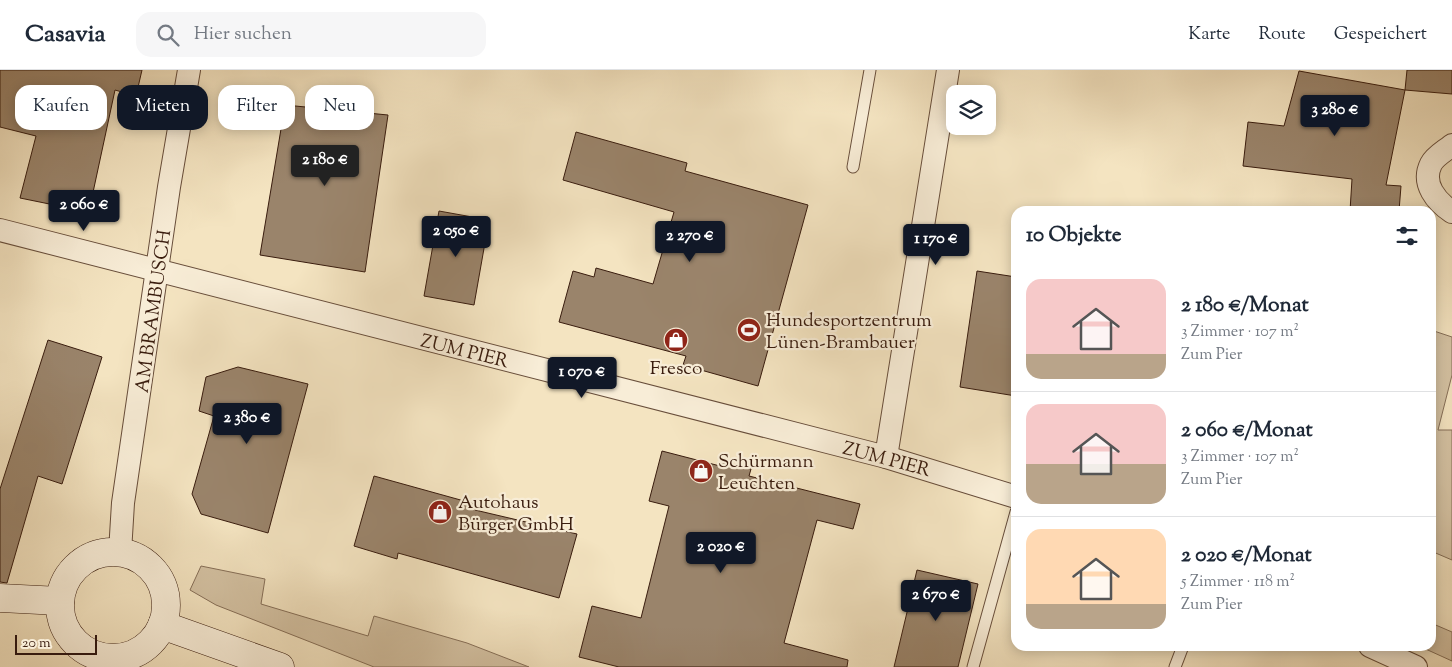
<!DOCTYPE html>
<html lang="de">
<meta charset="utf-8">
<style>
body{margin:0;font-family:"Sorts Mill Goudy",serif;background:#f6f6f7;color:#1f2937;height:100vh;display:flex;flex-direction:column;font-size:19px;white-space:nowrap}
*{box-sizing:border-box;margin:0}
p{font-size:16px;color:#747a83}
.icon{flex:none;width:28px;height:28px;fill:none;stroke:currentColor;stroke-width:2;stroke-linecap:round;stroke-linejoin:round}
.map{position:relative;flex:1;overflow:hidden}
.details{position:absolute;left:1011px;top:136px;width:425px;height:445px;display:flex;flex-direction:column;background:#fff;border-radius:15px;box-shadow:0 2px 12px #0003}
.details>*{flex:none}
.banner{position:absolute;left:15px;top:15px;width:475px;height:45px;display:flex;gap:10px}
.controls{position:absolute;left:946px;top:15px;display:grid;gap:10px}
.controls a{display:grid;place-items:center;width:50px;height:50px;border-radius:10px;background:#fff;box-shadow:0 2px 12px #0003;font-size:25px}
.scale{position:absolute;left:15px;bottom:12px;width:82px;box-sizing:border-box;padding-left:5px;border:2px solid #391c0e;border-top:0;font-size:14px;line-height:18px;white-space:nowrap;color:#391c0e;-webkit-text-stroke:4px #f8edd7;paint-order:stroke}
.price{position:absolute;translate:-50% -42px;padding:0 11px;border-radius:5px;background:#111827;color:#fff;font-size:16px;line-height:32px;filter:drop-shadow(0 1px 2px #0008)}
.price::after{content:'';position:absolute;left:50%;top:30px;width:15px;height:11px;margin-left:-8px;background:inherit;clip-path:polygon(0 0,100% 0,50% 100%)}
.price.selected{background:#222;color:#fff}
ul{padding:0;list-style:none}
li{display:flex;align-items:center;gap:15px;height:125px;padding:0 15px}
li+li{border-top:1px solid #e0e1e3}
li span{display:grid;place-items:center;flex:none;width:140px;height:100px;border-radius:15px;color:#555}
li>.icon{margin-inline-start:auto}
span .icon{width:60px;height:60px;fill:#fffc;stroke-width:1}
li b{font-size:21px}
h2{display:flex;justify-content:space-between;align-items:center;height:60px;padding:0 15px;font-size:21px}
.tag{padding:0 18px;border-radius:15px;background:#fff;box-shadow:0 2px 12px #0003;font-size:18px;line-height:45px}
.tag.selected{background:#111827;color:#fff}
header{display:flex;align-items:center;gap:30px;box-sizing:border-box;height:70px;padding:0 25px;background:#fff;border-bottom:1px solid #e0e1e3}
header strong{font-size:24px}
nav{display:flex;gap:28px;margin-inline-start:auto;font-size:18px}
.search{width:350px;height:45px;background:#f6f6f7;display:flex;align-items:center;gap:12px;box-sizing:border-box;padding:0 18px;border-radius:15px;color:#747a83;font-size:19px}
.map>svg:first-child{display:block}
</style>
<header>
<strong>Casavia</strong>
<div class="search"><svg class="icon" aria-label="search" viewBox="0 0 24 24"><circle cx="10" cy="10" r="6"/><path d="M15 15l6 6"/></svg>Hier suchen</div>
<nav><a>Karte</a><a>Route</a><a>Gespeichert</a></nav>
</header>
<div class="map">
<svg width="1452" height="597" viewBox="0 0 1452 597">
<rect width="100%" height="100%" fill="#f4e4c1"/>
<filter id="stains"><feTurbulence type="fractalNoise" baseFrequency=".004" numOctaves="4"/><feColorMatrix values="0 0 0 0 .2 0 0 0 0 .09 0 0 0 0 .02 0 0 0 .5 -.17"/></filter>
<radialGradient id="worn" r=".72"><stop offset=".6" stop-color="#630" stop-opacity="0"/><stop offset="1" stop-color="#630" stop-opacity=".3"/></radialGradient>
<g fill="#d4c2a3" stroke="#866f58">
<path d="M1431 260 1452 267V305L1438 360H1452V490L1431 481Z"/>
<path d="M201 496 265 509 261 534 368 566 374 546 467 573 529 597H374L216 535 190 520Z"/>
<path d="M1431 553 1452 562V591L1419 576H1431Z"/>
</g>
<g fill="#9a846b" stroke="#391c0e">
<path d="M0 0H142L136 26 115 20 92 127 83 135 74 139 20 128 36 66 0 57Z"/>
<path d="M1407 0H1452V24L1405 20Z"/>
<path d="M1299 1 1405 20 1386 115 1401 116 1399 141H1350L1352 109 1243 96 1248 52 1284 56Z"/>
<path d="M285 35 388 45 365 202 260 185Z"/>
<path d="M576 62 687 93 685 101 808 135 758 316 683 295 686 286 559 252 573 201 594 207 596 198 653 214 674 142 563 110Z"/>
<path d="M439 141 489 150 474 235 424 226Z"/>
<path d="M977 201 1016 207V326L960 317Z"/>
<path d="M48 270 102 287 62 414 38 406 7 513 0 512V419Z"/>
<path d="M238 297 308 314 268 463 201 444 192 424 214 346 199 341 206 307Z"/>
<path d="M662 381 720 396 721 391 751 399 749 406 860 434 853 459 817 450 784 573 848 590 847 597H619L579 587 592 536 641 548 669 436 649 431Z"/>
<path d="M374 406 475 434V440L577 464 559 528 398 483 397 489 354 476Z"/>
<path d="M917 500 978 514 958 597H894Z"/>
</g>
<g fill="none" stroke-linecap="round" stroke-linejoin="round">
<g stroke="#684e3b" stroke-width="13">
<g id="service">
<path d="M853 97 870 0"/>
<path d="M973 597 1016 442"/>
<path d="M1175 597 1183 576"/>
</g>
</g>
<g stroke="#684e3b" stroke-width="24">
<g id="minor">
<path d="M1452 75C1445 81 1435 86 1431 94 1421 114 1437 132 1452 142"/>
<path d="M0 160 886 387 1016 427"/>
<path d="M886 387 948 0"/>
<path d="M120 482 123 433 169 117 189 0"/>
<path d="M1370 576 1416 597"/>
<path d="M109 597 111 588"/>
</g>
</g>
<g stroke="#391c0e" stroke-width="29">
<g id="secondary">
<circle cx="113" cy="535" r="53"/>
<path d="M0 528 60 531"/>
<path d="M162 555 280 597"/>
</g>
</g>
<use href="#service" stroke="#f8edd7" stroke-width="11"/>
<use href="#minor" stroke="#f8edd7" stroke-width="22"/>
<use href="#secondary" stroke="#f8edd7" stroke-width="28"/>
</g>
<defs>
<g id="stadium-disc" transform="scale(1.25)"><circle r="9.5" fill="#8f2418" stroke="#f8edd7"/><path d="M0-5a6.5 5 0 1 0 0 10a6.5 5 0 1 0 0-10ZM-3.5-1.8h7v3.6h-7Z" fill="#fff"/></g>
<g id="shop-disc" transform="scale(1.25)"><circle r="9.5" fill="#8f2418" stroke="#f8edd7"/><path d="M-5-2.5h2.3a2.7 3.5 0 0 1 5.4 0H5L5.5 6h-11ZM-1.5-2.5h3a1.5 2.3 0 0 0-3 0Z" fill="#fff"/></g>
</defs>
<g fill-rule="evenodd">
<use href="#stadium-disc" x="749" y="260"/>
<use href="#shop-disc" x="676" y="270"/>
<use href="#shop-disc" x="701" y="401"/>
<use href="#shop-disc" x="440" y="442"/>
</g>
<g text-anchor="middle" stroke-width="4.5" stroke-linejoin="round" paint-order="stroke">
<g font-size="19" fill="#391c0e" stroke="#f8edd7">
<text transform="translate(152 241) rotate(-82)" y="7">AM BRAMBUSCH</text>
<text transform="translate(465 280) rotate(14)" y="7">ZUM PIER</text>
<text transform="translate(887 388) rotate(15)" y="7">ZUM PIER</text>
</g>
<g font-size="19" fill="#391c0e" stroke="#f8edd7" text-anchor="start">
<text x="766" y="256">Hundesportzentrum<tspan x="766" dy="22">Lünen-Brambauer</tspan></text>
<text x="676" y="304" text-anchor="middle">Fresco</text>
<text x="718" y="397">Schürmann<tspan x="718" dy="22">Leuchten</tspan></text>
<text x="458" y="438">Autohaus<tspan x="458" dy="22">Bürger GmbH</tspan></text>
</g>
</g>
<rect width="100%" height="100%" filter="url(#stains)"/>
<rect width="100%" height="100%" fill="url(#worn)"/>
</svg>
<div class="controls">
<a><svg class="icon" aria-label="layers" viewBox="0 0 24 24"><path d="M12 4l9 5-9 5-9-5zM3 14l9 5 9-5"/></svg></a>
</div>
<div class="scale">20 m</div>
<b class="price" style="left:1335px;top:67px">3 280 €</b>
<b class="price selected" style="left:325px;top:117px">2 180 €</b>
<b class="price" style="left:84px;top:162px">2 060 €</b>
<b class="price" style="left:456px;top:188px">2 050 €</b>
<b class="price" style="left:690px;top:193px">2 270 €</b>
<b class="price" style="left:936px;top:196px">1 170 €</b>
<b class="price" style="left:582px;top:329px">1 070 €</b>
<b class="price" style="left:247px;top:375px">2 380 €</b>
<b class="price" style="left:721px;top:504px">2 020 €</b>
<b class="price" style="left:936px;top:552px">2 670 €</b>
<div class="banner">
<a class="tag">Kaufen</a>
<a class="tag selected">Mieten</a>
<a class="tag">Filter</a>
<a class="tag">Neu</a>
</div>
<section class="details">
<h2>10 Objekte<svg class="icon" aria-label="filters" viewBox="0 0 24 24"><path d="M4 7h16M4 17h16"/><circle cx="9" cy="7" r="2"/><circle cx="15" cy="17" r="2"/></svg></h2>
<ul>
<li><span style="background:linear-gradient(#f6c9c9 75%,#b9a48a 0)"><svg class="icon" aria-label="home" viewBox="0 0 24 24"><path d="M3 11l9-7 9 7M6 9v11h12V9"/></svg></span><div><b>2 180 €/Monat</b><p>3 Zimmer · 107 m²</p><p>Zum Pier</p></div></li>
<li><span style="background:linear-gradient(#f6c9c9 60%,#b9a48a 0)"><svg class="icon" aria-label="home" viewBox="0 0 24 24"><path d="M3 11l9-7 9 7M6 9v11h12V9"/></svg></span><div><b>2 060 €/Monat</b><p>3 Zimmer · 107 m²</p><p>Zum Pier</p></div></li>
<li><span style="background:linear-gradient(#ffd9b3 75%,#b9a48a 0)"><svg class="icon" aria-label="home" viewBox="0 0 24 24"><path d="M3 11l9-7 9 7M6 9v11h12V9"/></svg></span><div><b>2 020 €/Monat</b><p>5 Zimmer · 118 m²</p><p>Zum Pier</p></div></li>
</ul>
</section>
</div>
